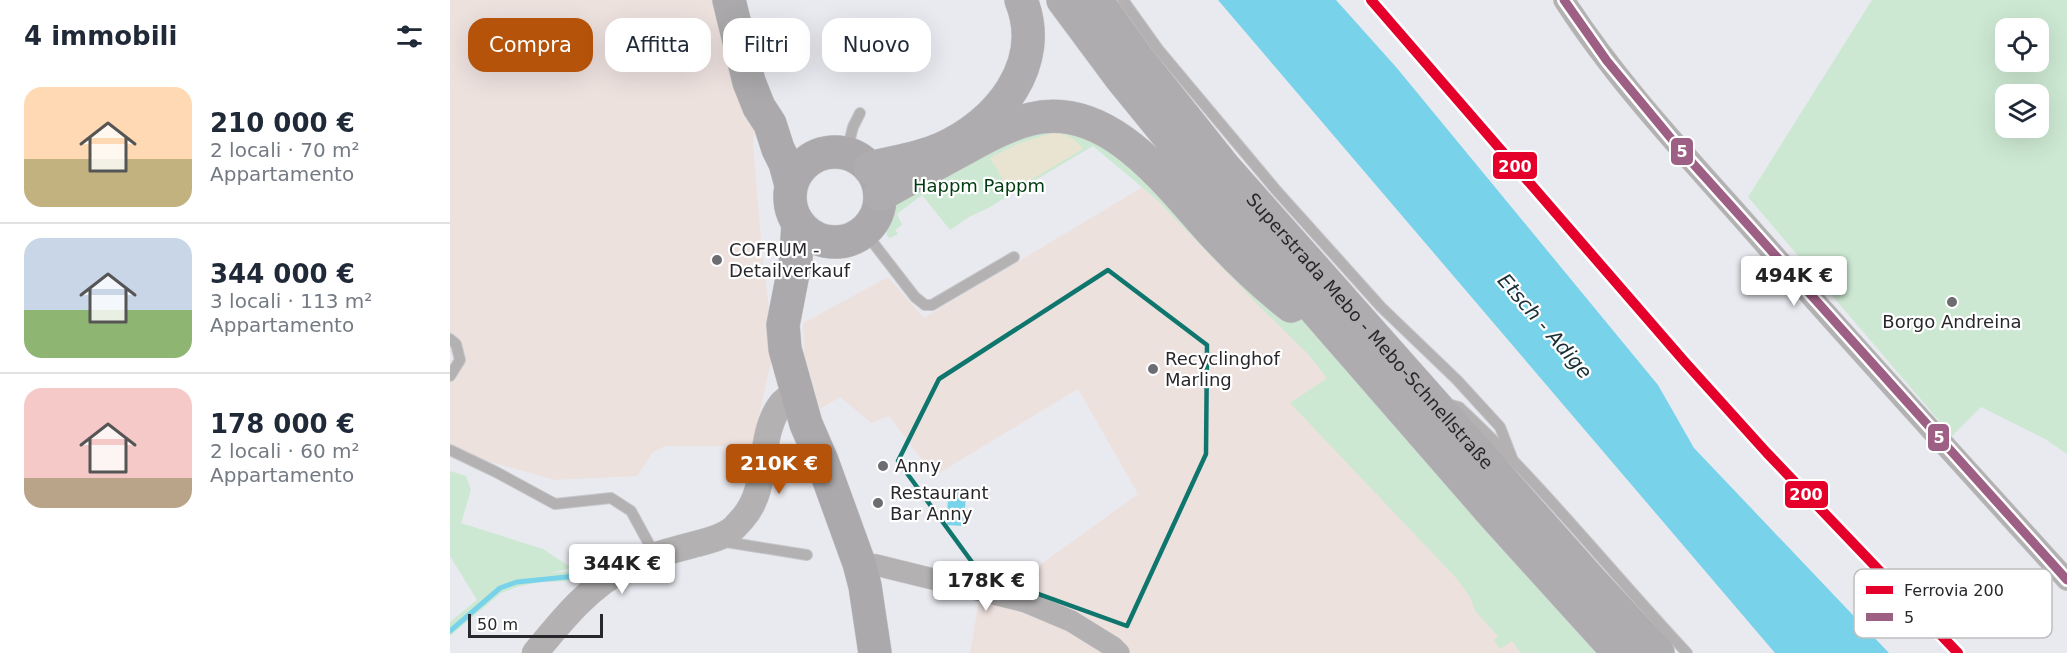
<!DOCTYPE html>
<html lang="it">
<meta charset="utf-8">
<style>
body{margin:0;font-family:"DejaVu Sans",sans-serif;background:#f6f6f7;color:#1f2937;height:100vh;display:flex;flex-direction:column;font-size:22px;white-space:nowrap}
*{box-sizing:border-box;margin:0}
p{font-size:20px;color:#747a83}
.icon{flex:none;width:33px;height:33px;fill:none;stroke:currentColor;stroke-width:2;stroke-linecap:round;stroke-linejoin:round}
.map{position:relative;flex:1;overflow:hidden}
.details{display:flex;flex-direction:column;background:#fff;width:450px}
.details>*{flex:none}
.banner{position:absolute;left:18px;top:18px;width:570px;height:54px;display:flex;gap:12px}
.controls{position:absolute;left:1545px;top:18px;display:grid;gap:12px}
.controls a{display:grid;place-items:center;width:54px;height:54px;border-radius:12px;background:#fff;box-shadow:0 6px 24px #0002;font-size:30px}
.scale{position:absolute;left:18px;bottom:15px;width:135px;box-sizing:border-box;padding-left:6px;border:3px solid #28282c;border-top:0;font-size:16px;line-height:21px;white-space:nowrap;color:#28282c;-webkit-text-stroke:4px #fff;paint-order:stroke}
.price{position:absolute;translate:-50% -51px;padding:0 14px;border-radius:6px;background:#fff;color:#222;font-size:20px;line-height:39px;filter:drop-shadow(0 2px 3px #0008)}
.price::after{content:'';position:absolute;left:50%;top:36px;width:18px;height:14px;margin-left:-9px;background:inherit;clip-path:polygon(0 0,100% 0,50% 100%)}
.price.current{background:#b45309;color:#fff}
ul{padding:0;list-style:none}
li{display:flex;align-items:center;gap:18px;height:150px;padding:0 24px}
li+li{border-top:2px solid #e0e1e3}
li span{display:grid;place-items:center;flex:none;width:168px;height:120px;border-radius:18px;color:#555}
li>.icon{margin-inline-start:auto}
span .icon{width:72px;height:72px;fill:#fffc;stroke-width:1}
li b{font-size:26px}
h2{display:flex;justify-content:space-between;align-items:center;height:72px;padding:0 24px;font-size:26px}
.pill{padding:0 21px;border-radius:18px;background:#fff;box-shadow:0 6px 24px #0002;font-size:21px;line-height:54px}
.pill.current{background:#b45309;color:#fff}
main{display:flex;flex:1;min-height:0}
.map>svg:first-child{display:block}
</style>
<main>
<section class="details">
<h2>4 immobili<svg class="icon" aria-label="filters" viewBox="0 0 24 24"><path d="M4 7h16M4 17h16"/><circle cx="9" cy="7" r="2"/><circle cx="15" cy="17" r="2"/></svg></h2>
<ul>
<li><span style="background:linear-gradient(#ffd9b3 60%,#c2b280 0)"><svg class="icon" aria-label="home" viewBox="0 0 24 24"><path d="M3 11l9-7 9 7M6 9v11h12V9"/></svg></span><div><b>210 000 €</b><p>2 locali · 70 m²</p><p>Appartamento</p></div></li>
<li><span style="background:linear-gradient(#c9d6e8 60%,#8fb573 0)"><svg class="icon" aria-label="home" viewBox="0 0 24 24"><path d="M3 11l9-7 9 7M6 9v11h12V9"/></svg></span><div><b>344 000 €</b><p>3 locali · 113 m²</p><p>Appartamento</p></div></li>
<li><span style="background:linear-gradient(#f6c9c9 75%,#b9a48a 0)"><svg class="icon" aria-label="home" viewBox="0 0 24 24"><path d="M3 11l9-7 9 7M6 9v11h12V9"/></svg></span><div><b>178 000 €</b><p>2 locali · 60 m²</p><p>Appartamento</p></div></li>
</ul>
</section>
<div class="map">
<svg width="1617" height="653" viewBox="0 0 1617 653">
<rect width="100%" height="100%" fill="#e9eaf0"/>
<g fill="#ede1de">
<path d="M0 0H279L309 107 303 142 312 253 324 349 302 446H215L202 453 187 476 105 480 0 451V363L4 356 0 352Z"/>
<path d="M711 176 1170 653H520L528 605 565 583 688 494 628 389 484 476 439 416 421 423 390 397 370 409 354 354 353 323 438 277 474 318Z"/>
</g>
<g fill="#cce8d2" fill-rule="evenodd">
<path d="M1422 0H1617V454L1595 439 1531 407 1502 436 1298 197ZM1556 28H1588V62H1556ZM1556 94H1588V128H1556Z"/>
<path d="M620 118 911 360 1169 653H1071L1062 641 1050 649 1044 640 1048 636 1025 611 1020 597 1008 580 840 403 877 378 858 354 813 310 706 199 643 146 538 208 519 217 500 230 472 195 447 214 452 225 445 230 448 234 440 238 437 236 435 220 440 206 484 172Z"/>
<path d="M0 471 16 476 21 490 11 523 93 549 122 568 100 573 179 566 154 580 90 582 67 587 51 593 0 636V622L27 600 0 556Z"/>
</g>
<path fill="#e9e4d2" d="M605 132C618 135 625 138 633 149L560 192 540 158 567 144Z"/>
<g fill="#78d3ea">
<path d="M768 0H886L946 67 1208 385 1244 448 1439 653H1325Z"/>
<path d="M498 491 516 492 514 526 497 525Z"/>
</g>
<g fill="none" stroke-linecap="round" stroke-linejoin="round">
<path stroke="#78d3ea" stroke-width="5" d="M0 631 50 588 67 582 146 574"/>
<g stroke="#c7c8cc" stroke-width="12">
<g id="service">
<path d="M673 0 708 49 826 190 931 307 1007 380 1050 427 1062 458"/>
<path d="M396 154 403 127 410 113"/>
<path d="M414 231 465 297 475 305H482L564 257"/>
<path d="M0 339 6 344 10 360 0 376"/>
<path d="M998 404 1009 407C1091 483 1161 572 1237 653"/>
<path d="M0 450 46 472 105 504 161 498 181 511 205 555"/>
<path d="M270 541 357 555"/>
</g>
</g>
<g stroke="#c7c8cc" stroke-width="22">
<g id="minor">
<path d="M1114 0C1168 84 1238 157 1304 232 1407 349 1512 464 1617 580"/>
<path d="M409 563 426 565 576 602 621 621 663 647 669 653"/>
</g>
</g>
<g stroke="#c7c8cc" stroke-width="27">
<path id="tertiary" d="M85 653C112 620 139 586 177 567 199 556 223 550 246 544 257 541 271 538 280 531 285 528 289 522 293 518 320 487 307 440 329 407 333 400 340 397 347 393"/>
</g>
<g stroke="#c7c8cc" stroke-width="34">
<g id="primary">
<path d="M279 0 299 82 309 107 320 124 328 149 335 163 341 185"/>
<circle cx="385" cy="197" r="45"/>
<path d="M348 223 346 258 333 325 335 349 356 424 372 461 409 563 415 586 425 653"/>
</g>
</g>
<g stroke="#c7c8cc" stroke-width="34">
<g id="trunk">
<path d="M613 0 671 78 782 214 1044 515 1169 653"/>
<path id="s1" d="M646 0 689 60 775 168 1141 581 1208 653"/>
<path d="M420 168C444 162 468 159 491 149 548 124 597 64 571 0"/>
<path d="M430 195C457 180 484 165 510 151 532 139 556 125 581 119 659 100 718 184 764 234 788 260 813 284 841 306"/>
</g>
</g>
<use href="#service" stroke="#b3b1b1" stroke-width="10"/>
<use href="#minor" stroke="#b3b1b1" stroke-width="21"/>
<use href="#tertiary" stroke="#b3b1b1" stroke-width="26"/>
<use href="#primary" stroke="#aba9ab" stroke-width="33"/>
<use href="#trunk" stroke="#aeacae" stroke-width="33"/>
<g stroke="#fff" stroke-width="14">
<path id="bus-1" d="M1114 0 1157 61 1229 148 1617 580"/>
</g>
<use href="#bus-1" stroke="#9e5f84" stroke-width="9"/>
<g stroke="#fff" stroke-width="15">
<path id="rail-1" d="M921 0 1234 361 1317 453 1508 653"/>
</g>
<use href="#rail-1" stroke="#e4002b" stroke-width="10"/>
</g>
<path fill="none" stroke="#0f766e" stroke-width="4.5" stroke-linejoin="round" d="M658 270 757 345 756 454 677 626 530 573 448 461 489 379Z"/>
<g fill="#6c6c71" stroke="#fff" stroke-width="2">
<circle cx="267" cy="260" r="6"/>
<circle cx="1502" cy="302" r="6"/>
<circle cx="703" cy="369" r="6"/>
<circle cx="433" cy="466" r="6"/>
<circle cx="428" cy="503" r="6"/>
</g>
<g text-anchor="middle" stroke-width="4.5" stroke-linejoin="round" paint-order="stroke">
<g font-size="18" fill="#013b12" stroke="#fff">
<text x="529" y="192">Happm Pappm</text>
</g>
<g font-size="18" fill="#28282c" stroke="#fff" text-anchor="start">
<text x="279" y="256">COFRUM -<tspan x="279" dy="21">Detailverkauf</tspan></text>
<text x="1502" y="328" text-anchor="middle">Borgo Andreina</text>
<text x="715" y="365">Recyclinghof<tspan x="715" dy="21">Marling</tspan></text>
<text x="445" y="472">Anny</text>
<text x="440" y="499">Restaurant<tspan x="440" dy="21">Bar Anny</tspan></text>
</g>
<g font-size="18" fill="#28282c" stroke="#fff">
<text dy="6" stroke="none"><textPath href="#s1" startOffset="430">Superstrada Mebo - Mebo-Schnellstraße</textPath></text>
</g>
<g font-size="20" font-style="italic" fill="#1a3036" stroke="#fff">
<text transform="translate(1095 326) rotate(49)" y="7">Etsch - Adige</text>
</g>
</g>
<rect x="1404" y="569" width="198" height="69" rx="9" fill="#fff" stroke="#bebec0" stroke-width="1.5"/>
<rect x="1416" y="586" width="27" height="8" fill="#e4002b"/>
<rect x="1416" y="613" width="27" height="8" fill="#9e5f84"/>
<g font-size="16" fill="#28282c">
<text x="1454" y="596">Ferrovia 200</text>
<text x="1454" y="623">5</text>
</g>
<g stroke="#fff" stroke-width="2">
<rect x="1220" y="137" width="24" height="29" rx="6" fill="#9e5f84"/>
<rect x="1042" y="151" width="46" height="29" rx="6" fill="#e4002b"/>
<rect x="1477" y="423" width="23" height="29" rx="6" fill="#9e5f84"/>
<rect x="1334" y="480" width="45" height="29" rx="6" fill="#e4002b"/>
</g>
<g font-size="16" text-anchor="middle" font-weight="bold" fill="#fff">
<text x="1232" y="157">5</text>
<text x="1065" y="172">200</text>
<text x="1489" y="443">5</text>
<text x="1356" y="500">200</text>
</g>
</svg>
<div class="controls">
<a><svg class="icon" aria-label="locate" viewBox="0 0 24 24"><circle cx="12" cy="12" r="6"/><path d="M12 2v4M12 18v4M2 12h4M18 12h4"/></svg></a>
<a><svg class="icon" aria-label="layers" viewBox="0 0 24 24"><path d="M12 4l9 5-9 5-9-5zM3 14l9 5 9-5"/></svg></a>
</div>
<div class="scale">50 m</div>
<b class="price" style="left:1344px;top:307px">494K €</b>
<b class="price current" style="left:329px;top:495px">210K €</b>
<b class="price" style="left:172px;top:595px">344K €</b>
<b class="price" style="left:536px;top:612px">178K €</b>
<div class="banner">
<a class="pill current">Compra</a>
<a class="pill">Affitta</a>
<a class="pill">Filtri</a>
<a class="pill">Nuovo</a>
</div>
</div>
</main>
